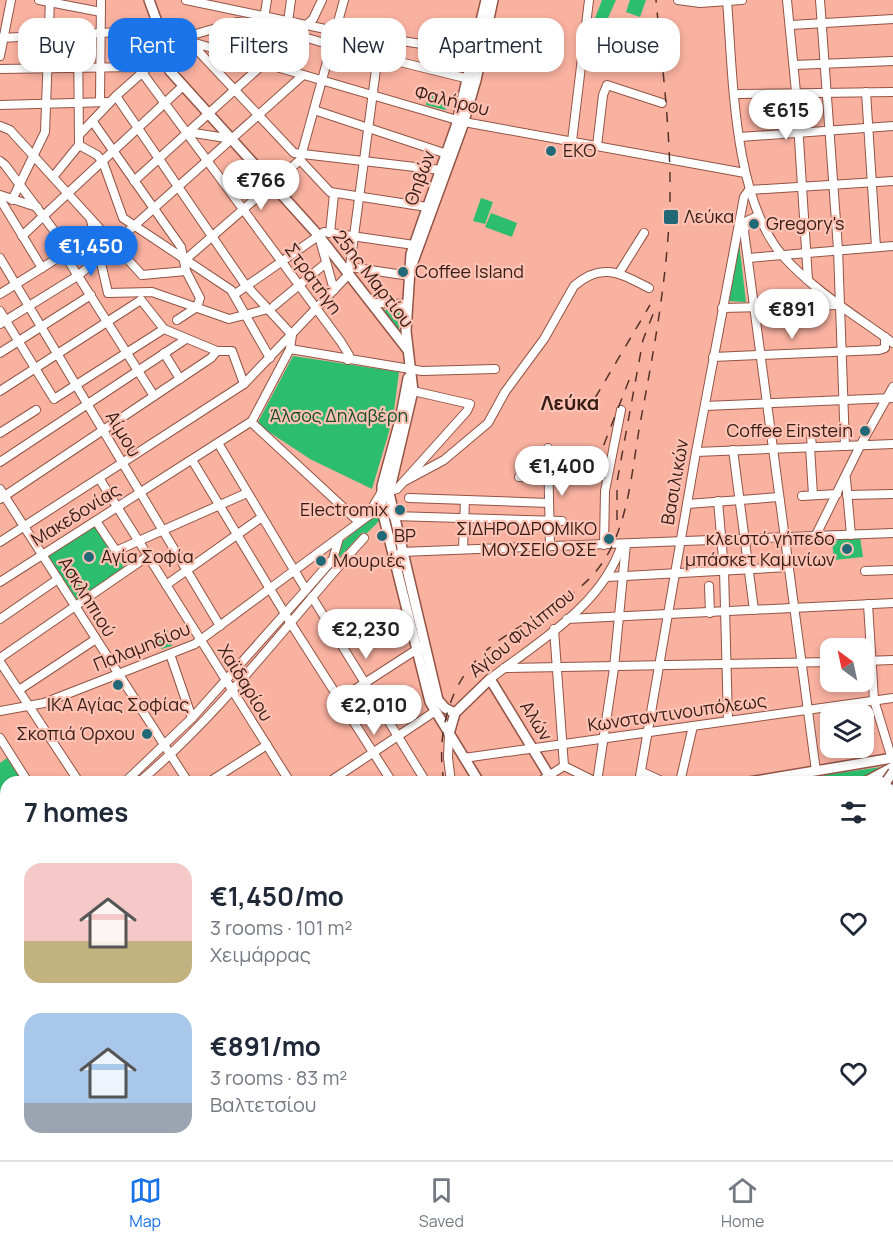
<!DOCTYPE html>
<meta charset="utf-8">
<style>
body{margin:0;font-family:Manrope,sans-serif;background:#f2f2f3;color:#1f2937;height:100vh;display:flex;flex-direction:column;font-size:22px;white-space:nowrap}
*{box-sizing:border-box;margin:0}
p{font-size:20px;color:#747a83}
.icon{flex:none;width:33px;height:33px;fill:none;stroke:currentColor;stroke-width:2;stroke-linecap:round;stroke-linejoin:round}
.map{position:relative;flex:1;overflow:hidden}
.sheet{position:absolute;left:0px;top:776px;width:894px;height:386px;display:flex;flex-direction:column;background:#fff;border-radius:18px 18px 0 0;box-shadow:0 3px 9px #0003}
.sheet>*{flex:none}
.guide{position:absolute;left:18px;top:18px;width:858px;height:54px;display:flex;gap:12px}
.needle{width:39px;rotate:327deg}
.tools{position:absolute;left:820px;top:638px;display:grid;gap:12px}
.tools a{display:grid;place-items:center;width:54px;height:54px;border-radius:12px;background:#fff;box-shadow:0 3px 9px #0003;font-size:30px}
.price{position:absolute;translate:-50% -51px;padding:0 14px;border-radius:21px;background:#fff;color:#222;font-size:20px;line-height:39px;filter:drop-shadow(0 2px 3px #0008)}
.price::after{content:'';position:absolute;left:50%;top:36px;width:18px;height:14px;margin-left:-9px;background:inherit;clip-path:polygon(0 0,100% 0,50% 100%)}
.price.current{background:#1a73e8;color:#fff}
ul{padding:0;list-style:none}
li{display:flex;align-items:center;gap:18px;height:150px;padding:0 24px}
li span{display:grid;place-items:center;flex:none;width:168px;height:120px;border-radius:18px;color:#555}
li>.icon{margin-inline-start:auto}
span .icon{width:72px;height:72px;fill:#fffc;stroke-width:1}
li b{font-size:26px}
h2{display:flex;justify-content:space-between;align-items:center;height:72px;padding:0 24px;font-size:26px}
.tag{padding:0 21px;border-radius:18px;background:#fff;box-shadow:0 3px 9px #0003;font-size:21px;line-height:54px}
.tag.current{background:#1a73e8;color:#fff}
.tabs{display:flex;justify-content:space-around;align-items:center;height:84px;border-top:2px solid #e0e1e3;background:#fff;font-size:16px;color:#747a83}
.tabs a{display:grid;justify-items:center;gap:3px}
.tabs .current{color:#1a73e8}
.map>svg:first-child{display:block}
</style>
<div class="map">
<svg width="893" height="1160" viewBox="0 0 893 1160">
<rect width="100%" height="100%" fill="#f9b1a0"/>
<g fill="#2cbe6e">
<path d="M602 0H616L592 54V26Z"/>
<path d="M630 0H646L640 17 626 12Z"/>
<circle cx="438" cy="28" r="7"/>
<path d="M447 23 468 27 464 45 444 41Z"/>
<path d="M429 93 449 99 445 110 426 105Z"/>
<path d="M481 198 493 202 485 224 473 221Z"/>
<path d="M491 213 517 223 512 237 485 227Z"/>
<path d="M738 242H739L746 302 728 301Z"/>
<path d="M389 307 400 308 399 331 384 310H388Z"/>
<path d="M293 356 399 372 393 418 372 489 310 459 257 424Z"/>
<path d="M378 513 382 522H378L366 534 363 532 337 560 342 542Z"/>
<path d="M95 523 125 569 76 602 45 554Z"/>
<path d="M860 537 863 557 834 560 832 541Z"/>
<path d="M167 629 172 646 161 649 156 633Z"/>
<path d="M7 758 22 781 6 782V793L0 797V763Z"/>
<path d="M881 767 856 781H825L824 775Z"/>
</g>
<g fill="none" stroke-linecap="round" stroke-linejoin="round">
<g stroke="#935445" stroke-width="10">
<g id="minor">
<path d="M39 0 101 12"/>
<path d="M186 0 335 31 475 52"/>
<path d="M678 0 700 3 742 0"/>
<path d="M727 0C733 75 733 197 782 255 814 291 855 315 893 343"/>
<path d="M787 0 796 92 808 280"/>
<path d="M820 0 838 249 845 446"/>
<path d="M264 19 267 0"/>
<path d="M288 22 291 0"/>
<path d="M791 25 893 19"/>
<path d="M0 38 160 30 171 36 464 122 745 173"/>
<path d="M182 38 237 22 263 25 331 45 469 79"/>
<path d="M197 44 200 53 294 153 441 170"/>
<path d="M0 56 11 0"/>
<path d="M794 65 893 61"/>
<path d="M0 69 138 67 341 342 349 355 348 360"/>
<path d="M866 92 876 247"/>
<path d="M735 94 893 92"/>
<path d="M100 101 101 0"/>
<path d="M0 105 110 102"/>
<path d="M314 110 447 154"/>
<path d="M93 122 181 247 186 271 200 298 197 307"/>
<path d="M0 126 10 130 142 275"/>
<path d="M188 132 232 139"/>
<path d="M79 135 116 96 162 55"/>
<path d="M740 137 893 126"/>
<path d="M572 141 589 0"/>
<path d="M79 145 97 155 103 162 123 218 231 290 270 358"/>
<path d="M597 146 603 95 607 85 662 103"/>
<path d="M300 160 330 192 427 207"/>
<path d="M0 161 5 165 61 240 66 257 154 396"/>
<path d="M53 177 79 145 78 33"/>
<path d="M134 181 313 19 322 0"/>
<path d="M0 195 37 207"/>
<path d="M0 199 42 268"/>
<path d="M12 200 45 132 50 0"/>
<path d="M758 216 747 221 744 231 816 771"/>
<path d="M91 220 108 293 152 292 229 319 268 309"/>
<path d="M330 233 334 194"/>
<path d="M22 236 183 86"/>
<path d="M320 240 334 290"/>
<path d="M0 258 220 626"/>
<path d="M748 258 893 246"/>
<path d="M185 260 300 160 344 0"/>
<path d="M350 267 410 276"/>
<path d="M619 273 644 233"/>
<path d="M142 275 186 271"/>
<path d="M0 294 64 254"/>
<path d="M235 294 324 232 414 245"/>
<path d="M141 300 164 329 217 351"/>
<path d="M372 303 407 304"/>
<path d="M274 306 326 263"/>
<path d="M722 308 840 305"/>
<path d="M0 311 54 399 164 329"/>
<path d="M177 320 197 307"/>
<path d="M0 324 79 275 302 76"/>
<path d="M290 349 422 371 495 369"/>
<path d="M0 353 91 295"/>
<path d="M164 353 180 379"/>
<path d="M713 357 879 350 885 348V337"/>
<path d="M0 391 141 300"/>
<path d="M705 406 893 398"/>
<path d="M251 422 359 522"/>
<path d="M0 433 36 410"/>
<path d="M811 437 812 447"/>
<path d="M218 443 306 590"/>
<path d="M810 447 813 495"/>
<path d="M548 448 550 546"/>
<path d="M733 450 754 610"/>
<path d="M696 452 893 444"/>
<path d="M192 460 290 622 392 782"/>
<path d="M0 462 186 339"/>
<path d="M519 477 549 479"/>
<path d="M99 478 290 782"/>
<path d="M846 479 851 535"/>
<path d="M405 481 444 460 488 423 505 392 544 339 574 286C602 261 621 274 649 288"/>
<path d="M0 489 188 782"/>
<path d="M847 495 893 494"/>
<path d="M802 496 837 494"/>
<path d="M409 498 549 503"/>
<path d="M0 499 211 358 217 351H232L244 384"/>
<path d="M718 501 724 570 728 721"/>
<path d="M687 504 779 497"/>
<path d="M368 515 381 493 397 489 467 411 470 404 413 391"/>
<path d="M393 516 562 521"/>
<path d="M96 521 116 551 247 493"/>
<path d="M815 537 860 446 893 387"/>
<path d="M0 542 244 384 349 274 380 39"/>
<path d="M604 545 605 491 621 410"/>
<path d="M463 549 465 500"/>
<path d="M401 552 893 533"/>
<path d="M865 571 893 570"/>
<path d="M607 577 789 567"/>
<path d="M0 582 252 421 290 349 292 335 244 283 116 96"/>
<path d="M166 585 262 517"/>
<path d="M709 586 710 613"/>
<path d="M312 597 426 782"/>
<path d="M868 604 874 700 892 759"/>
<path d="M0 619 58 579"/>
<path d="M567 619 893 603"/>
<path d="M554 629 564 766"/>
<path d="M170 654 192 718"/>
<path d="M0 658 148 556"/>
<path d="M864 661 893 660"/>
<path d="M0 662 79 782"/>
<path d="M504 668 831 662"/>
<path d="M490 679C539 641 602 606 622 544"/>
<path d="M19 690 96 639"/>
<path d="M340 699 422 646"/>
<path d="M0 711 44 703 195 644 368 516 376 511 391 509"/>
<path d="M449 734 448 758 451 782"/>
<path d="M0 738 28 782"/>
<path d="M464 758 893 698"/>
<path d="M564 766 596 782"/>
<path d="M642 772 664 782"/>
<path d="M125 782 192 718 306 590 333 559 339 538"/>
<path d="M139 782C224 711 290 619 364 538"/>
<path d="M209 782 267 745"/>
<path d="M329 782 434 712"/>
<path d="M539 782 564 766"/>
<path d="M597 782 614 668 626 544"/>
<path d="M639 782 696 452 744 197 749 190 893 181"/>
<path d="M680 782 693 726"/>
<path d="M0 802 6 798"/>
<path d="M0 819 6 828"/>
<path d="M888 862H893"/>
<path d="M0 868 6 864"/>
<path d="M0 876 6 873"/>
<path d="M0 921 6 917"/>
<path d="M0 961 6 957"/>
<path d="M0 980 6 989"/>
<path d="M0 998 6 994"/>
<path d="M888 1005H893"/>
<path d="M0 1037 6 1034"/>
<path d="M888 1041H893"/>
<path d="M0 1075 6 1071"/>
<path d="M888 1081H893"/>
<path d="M888 1123H893"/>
<path d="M0 1135 6 1144"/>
<path d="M13 1155 17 1160"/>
<path d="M115 1155 118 1160"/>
<path d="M429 1155 431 1160"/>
<path d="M524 1155 528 1160"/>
<path d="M82 1160 90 1155"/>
<path d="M487 1160 495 1155"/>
<path d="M732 1160V1155"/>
<path d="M764 1160 765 1155"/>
<path d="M797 1160V1155"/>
<path d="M830 1160V1155"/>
</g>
</g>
<g stroke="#935445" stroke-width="12">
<g id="major">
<path d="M149 0 160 30 163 60 170 71 319 236 407 349"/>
<path d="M413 262 462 128 476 80 493 0"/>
<path d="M408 378 400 420 382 486V510L430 702 479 782"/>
<path d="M455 713 445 708 438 700 389 493 413 391 406 331 411 254 456 126 486 0"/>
<path d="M449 734 455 713 490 679 553 782"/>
<path d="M749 782 893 758"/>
<path d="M865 782 893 767"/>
<path d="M888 793 893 789"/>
<path d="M312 1155 315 1160"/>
<path d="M322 1155 326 1160"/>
<path d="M660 1155V1160"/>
<path d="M188 1160 195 1155"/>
<path d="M208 1160 216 1155"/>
<path d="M578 1160 580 1155"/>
<path d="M585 1160 587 1155"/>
<path d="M868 1160V1155"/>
</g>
</g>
<use href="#minor" stroke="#fff" stroke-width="8"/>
<use href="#major" stroke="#fff" stroke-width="9"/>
<g stroke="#55332b" stroke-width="1.5">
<path d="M888 797 893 793"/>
<path d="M664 1155V1160"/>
</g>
<g stroke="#55332b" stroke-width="1.5" stroke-dasharray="10 10" stroke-linecap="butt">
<path d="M595 398 650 305"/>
<path d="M593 462 603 447 631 375"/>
<path d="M596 465 610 457"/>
<path d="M597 473 605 478"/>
<path d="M617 520V482L643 340 655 309"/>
<path d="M444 782C440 759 441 736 447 714 473 616 576 626 613 544 630 507 633 463 640 424 654 350 668 275 670 199 671 133 662 66 656 0"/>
<path d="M880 782 893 774"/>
</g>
<g stroke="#935445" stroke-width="12" stroke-linecap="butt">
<path id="major-bridge" d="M886 782 893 772"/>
</g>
<use href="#major-bridge" stroke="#fff" stroke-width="9"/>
</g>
<g fill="#226977" stroke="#fdc2b4" stroke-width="2">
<circle cx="551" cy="151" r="6"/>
<rect x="663" y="209" width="16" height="16" rx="3"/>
<circle cx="754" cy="224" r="6"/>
<circle cx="403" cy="272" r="6"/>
<circle cx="865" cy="431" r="6"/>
<circle cx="400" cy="510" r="6"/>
<circle cx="382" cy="536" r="6"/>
<circle cx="609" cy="539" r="6"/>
<circle cx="847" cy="549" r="6"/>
<circle cx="89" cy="557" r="6"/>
<circle cx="321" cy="561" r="6"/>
<circle cx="118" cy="685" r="6"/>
<circle cx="147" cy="734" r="6"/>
</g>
<g text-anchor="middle" stroke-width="4.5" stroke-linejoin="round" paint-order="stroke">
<g font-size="18" fill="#371c16" stroke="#fdc2b4">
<text transform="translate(452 101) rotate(14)" y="6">Φαλήρου</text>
<text transform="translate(420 178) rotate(-70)" y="6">Θηβών</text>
<text transform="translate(313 279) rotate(54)" y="6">Στρατήγη</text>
<text transform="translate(373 279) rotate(52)" y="6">25ης Μαρτίου</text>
<text transform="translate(123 434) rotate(59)" y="6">Αίμου</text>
<text transform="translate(675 482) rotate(-80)" y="6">Βασιλικών</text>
<text transform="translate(76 515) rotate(-32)" y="6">Μακεδονίας</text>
<text transform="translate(87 597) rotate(58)" y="6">Ασκληπιού</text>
<text transform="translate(522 633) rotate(-39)" y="6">Αγίου Φιλίππου</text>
<text transform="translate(142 647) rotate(-22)" y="6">Παλαμηδίου</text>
<text transform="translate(245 683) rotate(58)" y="6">Χαϊδαρίου</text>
<text transform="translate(677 713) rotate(-8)" y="6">Κωνσταντινουπόλεως</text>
<text transform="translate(536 721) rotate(58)" y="6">Αλών</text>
</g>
<g font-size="18" fill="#371c16" stroke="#fdc2b4" text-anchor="start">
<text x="563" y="157">EKO</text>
<text x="684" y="223">Λεύκα</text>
<text x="766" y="230">Gregory's</text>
<text x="415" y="278">Coffee Island</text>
<text x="853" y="437" text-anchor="end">Coffee Einstein</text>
<text x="388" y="516" text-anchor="end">Electromix</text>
<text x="597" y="535" text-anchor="end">ΣΙΔΗΡΟΔΡΟΜΙΚΟ<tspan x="597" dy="21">ΜΟΥΣΕΙΟ ΟΣΕ</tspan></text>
<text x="394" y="542">BP</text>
<text x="835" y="545" text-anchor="end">κλειστό γήπεδο<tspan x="835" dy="21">μπάσκετ Καμινίων</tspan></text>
<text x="101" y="563">Αγία Σοφία</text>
<text x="333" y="567">Μουριές</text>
<text x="118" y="711" text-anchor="middle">ΙΚΑ Αγίας Σοφίας</text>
<text x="135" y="740" text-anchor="end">Σκοπιά Όρχου</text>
</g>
<g font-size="18" fill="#164d2c" stroke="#fdc2b4">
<text x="339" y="422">Άλσος Δηλαβέρη</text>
</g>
<g font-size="20" font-weight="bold" fill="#371c16" stroke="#fdc2b4">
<text x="570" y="410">Λεύκα</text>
</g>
</g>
</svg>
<div class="tools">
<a><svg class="needle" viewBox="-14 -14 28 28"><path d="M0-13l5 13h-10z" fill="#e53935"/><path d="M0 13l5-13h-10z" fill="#747a83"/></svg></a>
<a><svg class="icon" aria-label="layers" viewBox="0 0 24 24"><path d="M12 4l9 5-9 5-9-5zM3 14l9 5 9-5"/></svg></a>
</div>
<b class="price" style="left:786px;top:141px">€615</b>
<b class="price" style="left:261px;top:211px">€766</b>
<b class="price current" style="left:91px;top:277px">€1,450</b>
<b class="price" style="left:792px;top:340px">€891</b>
<b class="price" style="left:562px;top:497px">€1,400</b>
<b class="price" style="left:366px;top:660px">€2,230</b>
<b class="price" style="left:374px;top:736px">€2,010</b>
<div class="guide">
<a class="tag">Buy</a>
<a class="tag current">Rent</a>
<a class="tag">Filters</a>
<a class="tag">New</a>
<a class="tag">Apartment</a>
<a class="tag">House</a>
</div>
<section class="sheet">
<h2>7 homes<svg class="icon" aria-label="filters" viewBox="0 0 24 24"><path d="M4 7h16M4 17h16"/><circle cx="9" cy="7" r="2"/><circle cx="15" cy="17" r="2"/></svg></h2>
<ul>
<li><span style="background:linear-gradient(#f6c9c9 65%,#c2b280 0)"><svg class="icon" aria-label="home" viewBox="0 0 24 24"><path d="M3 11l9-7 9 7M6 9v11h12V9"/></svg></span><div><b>€1,450/mo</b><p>3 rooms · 101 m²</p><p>Χειμάρρας</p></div><svg class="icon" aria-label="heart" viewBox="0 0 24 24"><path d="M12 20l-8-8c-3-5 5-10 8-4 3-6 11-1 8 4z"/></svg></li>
<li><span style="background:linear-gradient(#a9c7e8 75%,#9aa5b1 0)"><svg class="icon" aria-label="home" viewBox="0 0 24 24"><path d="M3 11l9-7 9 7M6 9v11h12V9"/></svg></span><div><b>€891/mo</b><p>3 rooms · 83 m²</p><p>Βαλτετσίου</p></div><svg class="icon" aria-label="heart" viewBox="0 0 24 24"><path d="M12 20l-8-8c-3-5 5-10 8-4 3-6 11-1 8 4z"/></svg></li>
</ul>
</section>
</div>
<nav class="tabs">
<a class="current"><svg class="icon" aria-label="map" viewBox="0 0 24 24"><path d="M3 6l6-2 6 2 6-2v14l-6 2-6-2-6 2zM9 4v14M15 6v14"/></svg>Map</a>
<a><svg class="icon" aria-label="saved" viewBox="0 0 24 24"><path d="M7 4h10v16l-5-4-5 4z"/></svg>Saved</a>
<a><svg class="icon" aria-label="home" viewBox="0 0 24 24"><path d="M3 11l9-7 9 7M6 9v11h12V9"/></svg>Home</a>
</nav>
